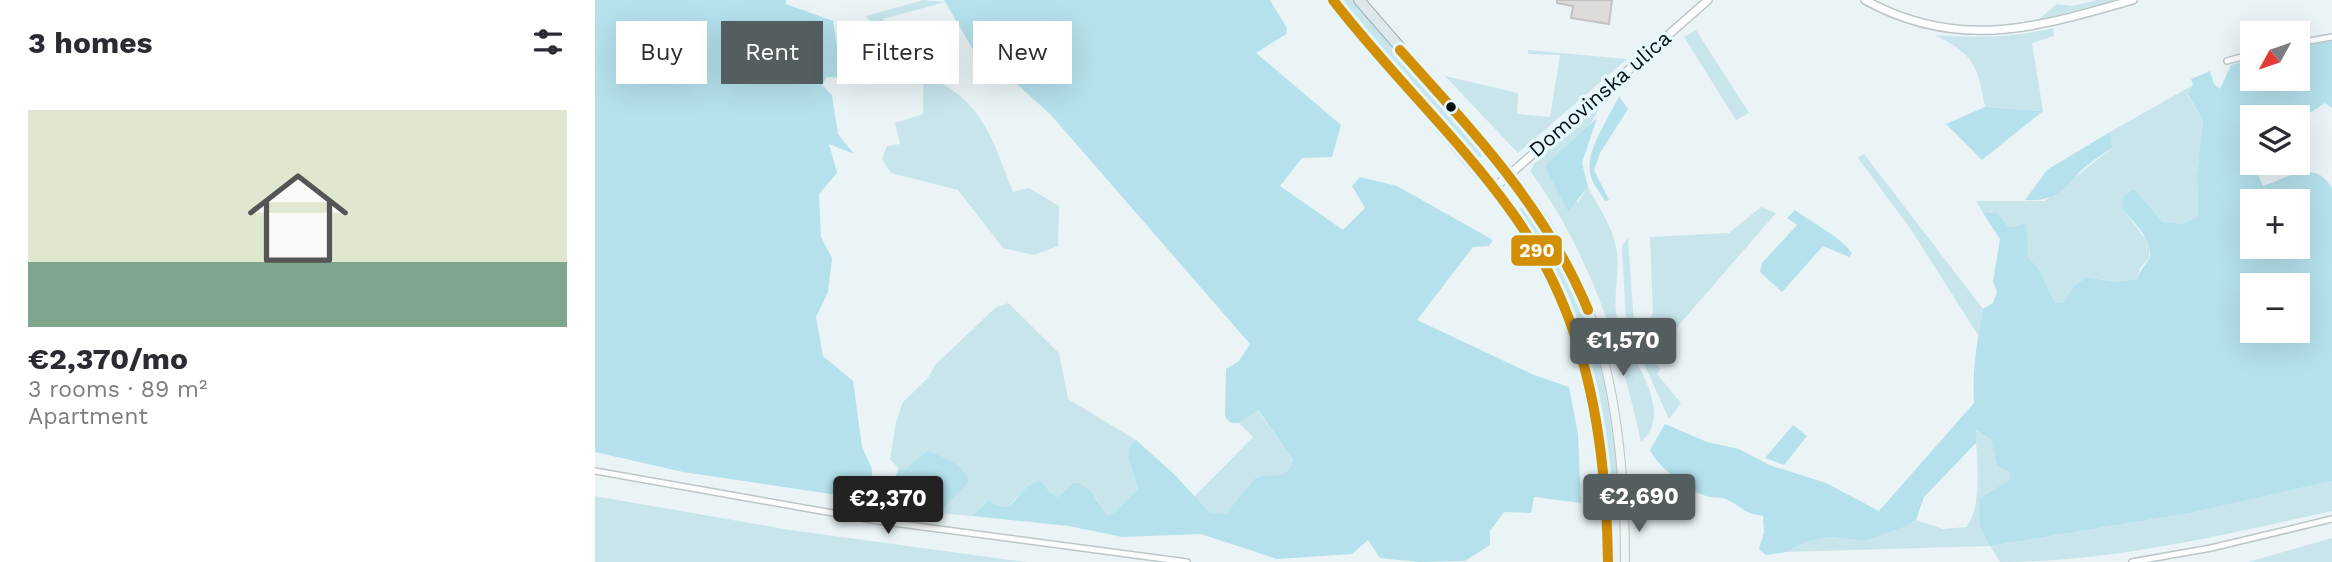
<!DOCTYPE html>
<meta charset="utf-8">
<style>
body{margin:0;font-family:"Work Sans",sans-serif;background:#f7f7f7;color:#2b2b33;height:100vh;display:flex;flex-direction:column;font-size:26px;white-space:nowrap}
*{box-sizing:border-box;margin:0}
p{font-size:23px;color:#7c7c81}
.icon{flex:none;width:38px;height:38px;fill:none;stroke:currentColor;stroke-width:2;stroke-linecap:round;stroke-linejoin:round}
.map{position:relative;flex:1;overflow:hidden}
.details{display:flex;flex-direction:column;background:#fff;width:595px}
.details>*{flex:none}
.banner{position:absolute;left:21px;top:21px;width:665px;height:63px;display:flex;gap:14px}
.needle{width:46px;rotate:230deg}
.fabs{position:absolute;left:1645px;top:21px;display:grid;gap:14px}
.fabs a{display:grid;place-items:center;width:70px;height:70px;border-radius:0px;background:#fff;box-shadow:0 7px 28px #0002;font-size:35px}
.price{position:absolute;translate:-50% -60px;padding:0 16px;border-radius:7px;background:#545e61;color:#fff;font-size:23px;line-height:46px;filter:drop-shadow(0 2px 4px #0008)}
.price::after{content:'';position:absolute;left:50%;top:42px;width:21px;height:16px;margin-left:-10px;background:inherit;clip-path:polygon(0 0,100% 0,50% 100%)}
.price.current{background:#222;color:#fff}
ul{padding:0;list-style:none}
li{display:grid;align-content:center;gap:14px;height:371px;padding:0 28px}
li span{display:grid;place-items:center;height:217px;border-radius:0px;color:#555}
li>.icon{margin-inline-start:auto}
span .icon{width:126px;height:126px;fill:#fffc;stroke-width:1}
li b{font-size:30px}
h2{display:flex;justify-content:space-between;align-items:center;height:84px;padding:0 28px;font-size:30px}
.pill{padding:0 24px;border-radius:0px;background:#fff;box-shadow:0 7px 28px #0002;font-size:24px;line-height:63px}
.pill.current{background:#545e61;color:#fff}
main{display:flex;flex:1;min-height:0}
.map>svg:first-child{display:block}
</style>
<main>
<section class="details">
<h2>3 homes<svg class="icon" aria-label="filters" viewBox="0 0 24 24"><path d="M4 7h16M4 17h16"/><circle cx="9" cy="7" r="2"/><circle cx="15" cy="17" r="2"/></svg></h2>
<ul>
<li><span style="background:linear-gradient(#dfe7d0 70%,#7fa58c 0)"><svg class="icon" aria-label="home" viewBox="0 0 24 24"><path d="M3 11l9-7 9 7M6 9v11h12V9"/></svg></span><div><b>€2,370/mo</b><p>3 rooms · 89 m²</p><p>Apartment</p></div></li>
</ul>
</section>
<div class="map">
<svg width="1737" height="562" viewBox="0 0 1737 562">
<rect width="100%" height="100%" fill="#eaf4f6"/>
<g fill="#c8e5ec">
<path d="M328 0 350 2 288 19 290 31 326 36 340 20 360 51 343 68 339 79C389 104 399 143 418 192L434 188 464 206 463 246 439 255 408 248 363 190 296 173 287 159 292 146 305 144 300 123 328 114 329 45 295 42 271 16Z"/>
<path d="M747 0H759L891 153 883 159 829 101Z"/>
<path d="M1502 0H1521L1443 20 1462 4 1477 6Z"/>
<path d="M1458 28 1459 36 1437 43 1448 111 1390 107C1383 65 1378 54 1340 35 1382 38 1417 38 1458 28Z"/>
<path d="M1101 30 1154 113 1141 120 1089 37Z"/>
<path d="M933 50 1032 59 923 153 850 76 923 93 922 114 955 117 965 55 933 54Z"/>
<path d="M1598 85 1593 95 1608 121 1602 174 1603 218 1588 224 1568 222 1539 189 1527 208 1555 245 1554 258 1545 268 1542 279 1523 282 1491 277 1478 287 1469 302 1460 303 1444 269 1433 257 1430 222 1420 227 1411 226 1403 213H1388L1381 201H1450L1517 148 1515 132Z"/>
<path d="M1008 97C998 131 976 144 950 166L983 202 993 187C1004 208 1019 229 1022 252 1024 272 1019 292 1021 312 1025 350 1085 407 1046 442 1026 348 993 249 935 171L939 164Z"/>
<path d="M1269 154 1388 309 1383 335 1315 228 1263 158Z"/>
<path d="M930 205C944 226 960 246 971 268 1012 346 1021 428 1026 514L1016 513C1011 399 987 306 921 212Z"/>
<path d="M1166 207 1181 213 1057 356 1065 369 1062 374 1086 403 1074 419 1031 324 1027 246 1033 238 1039 324 1054 320 1058 313 1055 237 1134 233Z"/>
<path d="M413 303 464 353 473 399 541 440C525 452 540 473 543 489L519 514 512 516 501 498 478 483 463 497 435 484 412 508 403 507 394 500 377 516 344 513 374 482 304 469 295 459 301 422 308 402 333 378 340 365 400 308Z"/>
<path d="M662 410 698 460C691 483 676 471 660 478L631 515 615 513 599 497 658 437 644 423Z"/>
<path d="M1380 430 1396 440 1402 464 1414 472 1415 480 1397 492 1395 546 1595 513 1737 481V511C1628 535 1517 562 1405 562L1395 546 1191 552 1211 542 1235 537 1269 541 1321 520 1348 529 1371 527C1388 509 1382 455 1380 430Z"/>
<path d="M0 496 195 530 431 562H0Z"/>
<path d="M1737 538V562H1653Z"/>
</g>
<g fill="#b4e1ec" fill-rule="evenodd">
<path d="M0 0H191V4L238 21 247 78 232 77 227 85 237 95 243 134 259 154 234 144 242 173 224 194 226 237 237 258 233 292 221 317 228 356 258 381 267 447 277 469 276 500 88 472 0 452Z"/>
<path d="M349 0H675L692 28 691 34 661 53 746 125 737 157 707 158 685 186 748 230 770 208 757 186 765 177 802 186 898 240 894 246 878 247 822 320 939 375 974 387 983 434 986 503 939 497 936 513 909 512 895 531V545L870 561 823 562 785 558 773 540 757 554 682 559 606 534 527 537 474 526 377 516 394 500C422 523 420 483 446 481L454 492 463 497 478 483H485L496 492 512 515 519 513 543 489C540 473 525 452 541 440L579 474 615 513 631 514 660 478C676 471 691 483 698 460L663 410 644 423H636L630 417 631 369 644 361 655 344 456 115 391 56 380 53Z"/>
<path d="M1737 39V108L1730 103 1703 121V117H1657V161L1668 186C1691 179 1720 157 1737 188V481L1595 513 1395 546 1385 526 1384 499 1415 480 1414 472 1402 465 1396 440 1381 430V443L1329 497 1321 520 1311 526 1269 541 1235 537 1211 542 1191 552 1171 555 1164 549 1169 532 1168 516C1148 513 1148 508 1133 500 1125 496 1118 499 1111 496 1091 489 1065 469 1055 450L1070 424 1112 442 1144 449 1174 465 1231 483 1284 511 1379 403C1377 371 1382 341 1388 309L1398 303 1402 292 1398 281 1405 239 1388 213H1403L1412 226 1420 227 1431 222 1433 257 1444 269 1460 303 1469 302 1478 287 1491 277 1522 282 1542 279C1545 270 1550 266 1554 259 1561 242 1536 220 1527 208L1529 196 1539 189 1568 222 1588 224 1603 217 1602 174 1608 121 1593 94 1598 85 1596 79 1615 71 1619 84 1625 89 1636 65 1657 59V79H1703V58L1714 45ZM1657 201H1703V247H1657ZM1657 285H1703V331H1657Z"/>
<path d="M1024 96 1033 109 1005 153 999 170 1014 200 1010 201C1005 192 996 183 995 172 991 148 1015 117 1024 96Z"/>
<path d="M1390 107 1448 111 1387 160 1351 124Z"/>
<path d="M1002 118 987 163 993 187 973 211 950 166Z"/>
<path d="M1515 132 1517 148C1508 154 1498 160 1490 167 1468 188 1463 202 1430 200L1452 170Z"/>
<path d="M1200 210C1217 223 1246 237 1257 253L1254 257 1228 246 1187 292 1165 272 1167 263 1202 225 1192 218Z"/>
<path d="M1198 425 1212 436 1189 465 1170 458Z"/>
<path d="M332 451C348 457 369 464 374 482L344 513 287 502 304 469 310 470Z"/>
</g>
<path fill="#dcdbda" stroke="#c3c2c2" stroke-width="2" d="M962 0H1017L1014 24 976 18 978 6 962 3Z"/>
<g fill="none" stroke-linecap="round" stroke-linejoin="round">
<g stroke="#bcc6c9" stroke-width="8">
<g id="minor">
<path d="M1703 43 1737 37"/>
<path d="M1632 61 1657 54"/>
<path d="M0 471 283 521 592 562"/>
<path d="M1537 562 1616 548 1737 519"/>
</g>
</g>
<g stroke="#bcc6c9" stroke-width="10">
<g id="tertiary">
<path d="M1270 0C1364 52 1443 27 1538 0"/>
<path d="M898 189 1113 0"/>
</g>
</g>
<g stroke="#bcc6c9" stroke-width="10">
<g id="secondary">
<path d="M915 174C1010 288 1030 418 1030 562"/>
<path d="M898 189C991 308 1013 413 1013 562"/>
</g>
</g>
<g stroke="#9cafb3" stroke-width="12">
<g id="trunk">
<path d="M738 0 898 189"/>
<path d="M764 0 915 174"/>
</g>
</g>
<use href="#minor" stroke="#fcfdfe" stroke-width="5"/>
<use href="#tertiary" stroke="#fcfdfe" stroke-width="7"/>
<use href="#secondary" stroke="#f0f5f6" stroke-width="8"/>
<use href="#trunk" stroke="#dce8ea" stroke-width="10"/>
<g stroke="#e4f7fc" stroke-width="16">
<g id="bus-1">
<path d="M738 0C794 73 862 136 916 211 992 315 1011 436 1013 562"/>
<path d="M805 50C879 133 950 206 993 310"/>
</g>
</g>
<use href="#bus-1" stroke="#d38f03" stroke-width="10"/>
</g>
<circle fill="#040e11" stroke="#e4f7fc" stroke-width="2.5" cx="856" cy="107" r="6"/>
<g text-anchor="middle" stroke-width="7" stroke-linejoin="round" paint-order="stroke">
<g font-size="21" fill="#040e11" stroke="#e4f7fc">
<text transform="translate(1005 94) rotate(-41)" y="7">Domovinska ulica</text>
</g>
</g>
<rect stroke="#e4f7fc" stroke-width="2.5" x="915" y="234" width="53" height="33" rx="7" fill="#d38f03"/>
<g font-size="19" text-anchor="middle" font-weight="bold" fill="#fff">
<text x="942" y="257">290</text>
</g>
</svg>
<div class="fabs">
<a><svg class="needle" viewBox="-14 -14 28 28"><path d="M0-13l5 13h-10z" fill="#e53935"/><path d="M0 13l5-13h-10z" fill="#7c7c81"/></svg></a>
<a><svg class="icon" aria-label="layers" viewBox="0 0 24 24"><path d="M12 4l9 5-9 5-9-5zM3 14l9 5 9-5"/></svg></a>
<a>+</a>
<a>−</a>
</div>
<b class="price" style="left:1028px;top:378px">€1,570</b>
<b class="price" style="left:1044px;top:534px">€2,690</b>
<b class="price current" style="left:293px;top:536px">€2,370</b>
<div class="banner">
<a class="pill">Buy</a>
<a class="pill current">Rent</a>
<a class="pill">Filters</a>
<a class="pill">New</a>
</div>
</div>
</main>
